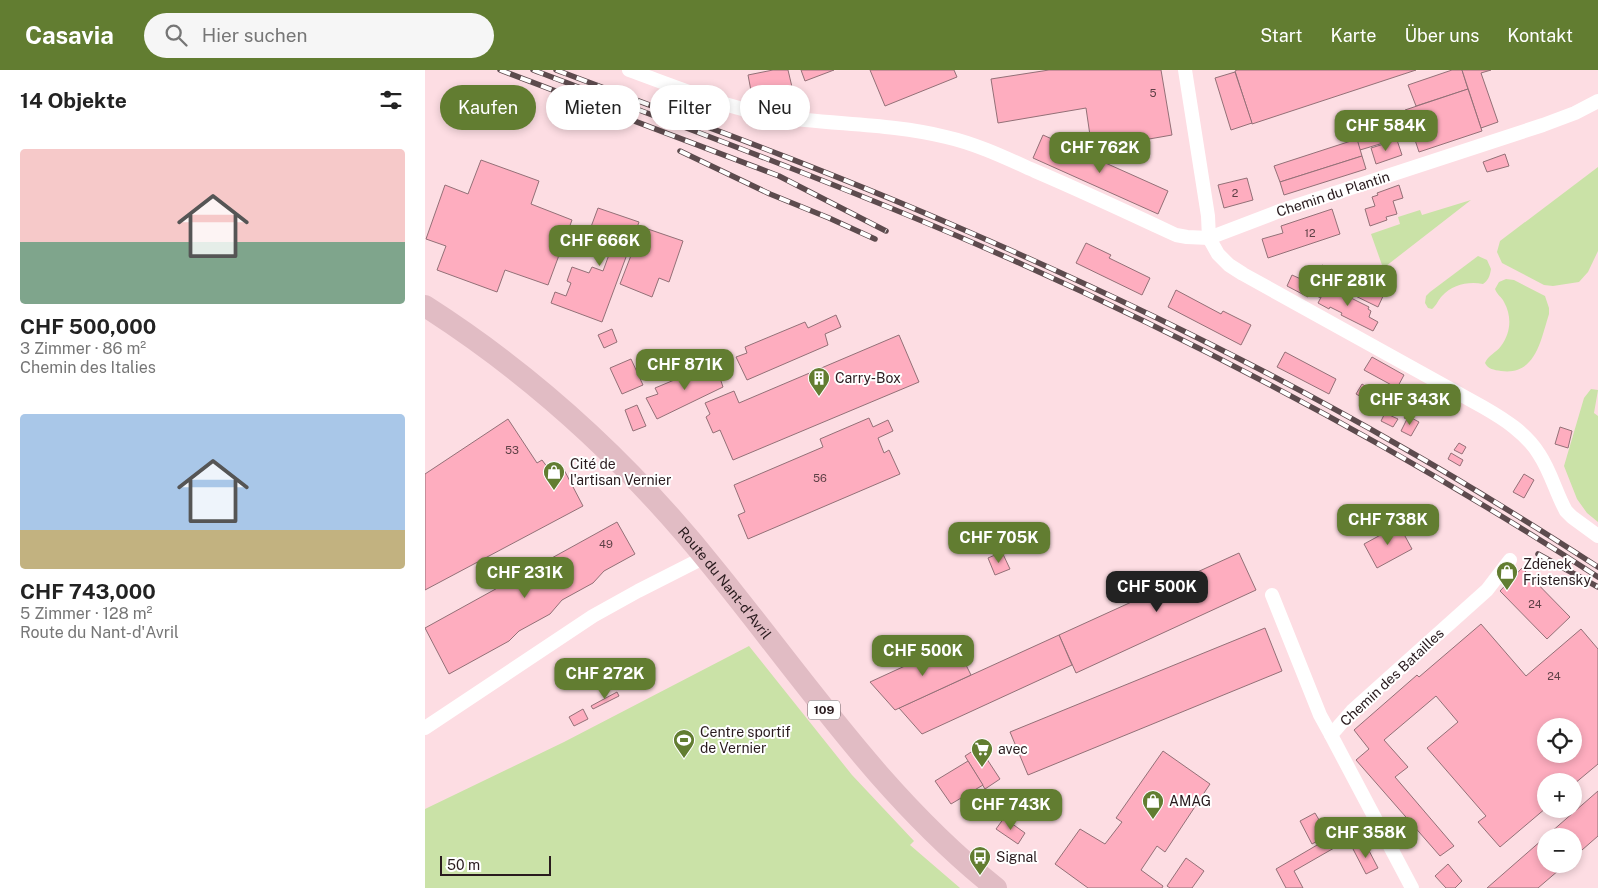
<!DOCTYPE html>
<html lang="de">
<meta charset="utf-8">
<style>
body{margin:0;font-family:"Public Sans",sans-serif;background:#f6f6f6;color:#222;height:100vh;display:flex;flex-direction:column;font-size:19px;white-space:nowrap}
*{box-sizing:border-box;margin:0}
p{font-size:16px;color:#767676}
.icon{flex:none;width:28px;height:28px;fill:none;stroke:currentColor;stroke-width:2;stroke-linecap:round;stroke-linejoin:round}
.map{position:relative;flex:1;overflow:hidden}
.panel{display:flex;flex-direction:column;background:#fff;width:425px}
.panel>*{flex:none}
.top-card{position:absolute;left:15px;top:15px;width:475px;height:45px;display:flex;gap:10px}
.buttons{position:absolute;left:1112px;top:648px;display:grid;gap:10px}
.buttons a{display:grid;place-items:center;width:45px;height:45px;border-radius:50%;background:#fff;box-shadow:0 2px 8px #0003;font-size:25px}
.scale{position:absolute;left:15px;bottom:12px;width:111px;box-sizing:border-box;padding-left:5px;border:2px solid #291b1e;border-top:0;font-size:14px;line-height:18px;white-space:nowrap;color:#291b1e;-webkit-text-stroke:4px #fff;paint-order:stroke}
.price{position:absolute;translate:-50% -42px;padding:0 11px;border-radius:10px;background:#627d31;color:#fff;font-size:16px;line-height:32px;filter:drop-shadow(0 1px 2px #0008)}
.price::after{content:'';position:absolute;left:50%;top:30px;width:15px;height:11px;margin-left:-8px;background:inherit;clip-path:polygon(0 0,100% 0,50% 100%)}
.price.active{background:#222;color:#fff}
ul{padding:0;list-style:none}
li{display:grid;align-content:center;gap:10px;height:265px;padding:0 20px}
li span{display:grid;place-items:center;height:155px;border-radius:5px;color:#555}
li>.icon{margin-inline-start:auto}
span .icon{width:90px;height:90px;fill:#fffc;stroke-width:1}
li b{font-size:21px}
h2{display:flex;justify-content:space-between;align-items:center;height:60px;padding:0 20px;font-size:21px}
.chip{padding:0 18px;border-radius:22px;background:#fff;box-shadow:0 2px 8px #0003;font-size:18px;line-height:45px}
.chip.active{background:#627d31;color:#fff}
header{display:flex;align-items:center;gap:30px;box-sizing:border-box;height:70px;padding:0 25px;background:#627d31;color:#fff}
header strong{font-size:24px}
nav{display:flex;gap:28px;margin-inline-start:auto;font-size:18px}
.search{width:350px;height:45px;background:#f6f6f6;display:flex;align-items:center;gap:12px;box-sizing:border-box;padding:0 18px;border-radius:28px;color:#767676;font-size:19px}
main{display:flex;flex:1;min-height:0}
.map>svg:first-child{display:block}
</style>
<header>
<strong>Casavia</strong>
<div class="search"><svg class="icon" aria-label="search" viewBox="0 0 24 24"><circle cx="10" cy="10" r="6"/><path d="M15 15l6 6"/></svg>Hier suchen</div>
<nav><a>Start</a><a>Karte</a><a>Über uns</a><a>Kontakt</a></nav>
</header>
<main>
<section class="panel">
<h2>14 Objekte<svg class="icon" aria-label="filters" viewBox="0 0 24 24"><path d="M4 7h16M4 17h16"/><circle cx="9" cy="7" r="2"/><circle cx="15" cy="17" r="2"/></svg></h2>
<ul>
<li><span style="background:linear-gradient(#f6c9c9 60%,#7fa58c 0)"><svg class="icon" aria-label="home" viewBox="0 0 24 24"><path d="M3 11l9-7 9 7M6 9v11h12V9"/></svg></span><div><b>CHF 500,000</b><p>3 Zimmer · 86 m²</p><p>Chemin des Italies</p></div></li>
<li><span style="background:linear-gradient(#a9c7e8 75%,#c2b280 0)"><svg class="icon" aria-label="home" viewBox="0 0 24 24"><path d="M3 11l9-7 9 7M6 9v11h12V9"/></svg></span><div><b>CHF 743,000</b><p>5 Zimmer · 128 m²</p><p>Route du Nant-d'Avril</p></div></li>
</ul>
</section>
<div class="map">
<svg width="1173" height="818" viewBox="0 0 1173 818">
<rect width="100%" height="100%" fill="#fddde3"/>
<g fill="#cae2a7">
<path d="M1173 97V181L1163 202 1154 212 1128 216 1119 215 1077 193 1072 182 1075 171Z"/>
<path d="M1046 130 961 196 957 195 946 164 975 154 973 147 995 140 997 145Z"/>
<path d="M1053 186 1062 190 1066 199C1065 205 1064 210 1058 214 1043 211 1027 215 1017 226 1013 230 1012 235 1007 239L1003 238 1000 233 1001 226 1005 222Z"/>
<path d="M1081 209 1089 210 1120 226 1124 238V244C1116 269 1111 306 1076 301 1069 300 1063 299 1060 293 1063 285 1071 283 1076 276 1086 263 1087 246 1079 232 1077 227 1072 225 1070 219L1074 212Z"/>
<path d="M1166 319 1173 320 1169 343 1173 346V452L1162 443 1152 429 1139 396 1159 328Z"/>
<path d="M324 576 427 705 489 771 485 775 535 818H0V739L139 672Z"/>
</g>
<g fill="#feadbf" stroke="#937077" fill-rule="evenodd">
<path d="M348 0H363L367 17 327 26 323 5Z"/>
<path d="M376 0H409L380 11Z"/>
<path d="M445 0H529L532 7 460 36Z"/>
<path d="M624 0H736L747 65 667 79 661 38 573 53 566 9Z"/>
<path d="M812 0H991L827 54 810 1Z"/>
<path d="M1027 0H1037L1043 19 991 36 983 15Z"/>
<path d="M1037 0H1066L1056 3 1073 52 1056 58Z"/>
<path d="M810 2 827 53 806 60 790 8Z"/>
<path d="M1043 19 1057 61 994 82 980 40Z"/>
<path d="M969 43 978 67 935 80 927 57Z"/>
<path d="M618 65 743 121 733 144 608 88Z"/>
<path d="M932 69 937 86 855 112 849 96Z"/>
<path d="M972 70 977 85 951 94 946 78Z"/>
<path d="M1080 84 1084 96 1062 102 1058 92Z"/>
<path d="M937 86 941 99 859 125 855 112Z"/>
<path d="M56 90 114 111 106 134 147 150 123 215 80 200 72 222 12 200 21 176 1 169 20 115 43 124Z"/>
<path d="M822 108 828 130 799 138 793 115Z"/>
<path d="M974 115 978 128 968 131 972 144 961 147 962 150 945 156 940 139 950 136 947 127 953 125 952 123Z"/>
<path d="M173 138 214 152 177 252 126 233 130 222 141 226 146 213 142 211 147 197 164 203 167 197 178 201 185 182 160 173Z"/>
<path d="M907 139 915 164 843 188 837 169 858 163 856 156Z"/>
<path d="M217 157 258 171 244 212 234 208 227 227 195 214Z"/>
<path d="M661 173 686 185 684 188 725 208 717 225 651 193Z"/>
<path d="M897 195 909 201 896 228 885 223 883 227 862 216 867 205 878 210 882 202 891 207Z"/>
<path d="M916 203 959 224 953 237 910 216Z"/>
<path d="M902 216 914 222 915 218 928 224 926 228 944 237 943 239 946 241 944 247 953 252 948 261 916 245 917 243 905 237 904 239 893 233Z"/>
<path d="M751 220 796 244 798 241 826 255 816 275 743 237Z"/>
<path d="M411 245 416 257 400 264 403 275 322 310 311 287 322 283 320 277 380 252 383 258Z"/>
<path d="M187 259 192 272 179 278 173 265Z"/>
<path d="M474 265 494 312 308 390 295 360 288 363 281 347 285 344 280 333 309 321 314 333Z"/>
<path d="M860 282 911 309 904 324 852 297Z"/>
<path d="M947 287 979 305 972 318 939 300Z"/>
<path d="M206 289 218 315 197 324 185 298Z"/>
<path d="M290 293 298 317 232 349 221 328 233 324 230 318Z"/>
<path d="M937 314 945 319 940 329 931 324Z"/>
<path d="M939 332 955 341 953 345 937 336Z"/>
<path d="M212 335 221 356 208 361 200 340Z"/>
<path d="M960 343 973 349 968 357 956 351Z"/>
<path d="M981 345 994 352 986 366 976 361 982 349 979 348Z"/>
<path d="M444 348 448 357 463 350 468 361 453 368 459 383 464 380 475 404 323 469 313 445 320 442 309 415 398 377 395 369Z"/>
<path d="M83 349 112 393 117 390 126 402 136 394 158 436 0 520V404Z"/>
<path d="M1135 357 1147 361 1143 378 1130 374Z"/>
<path d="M1034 373 1041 377 1037 384 1029 380Z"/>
<path d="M1026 383 1038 390 1035 396 1023 389Z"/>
<path d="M1099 404 1109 410 1099 428 1088 422Z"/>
<path d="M192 452 210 484 179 501 168 513 137 530 125 544 94 561 84 571 24 604 0 558Z"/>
<path d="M974 455 987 479 952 498 939 474Z"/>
<path d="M577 482 585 499 570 505 563 488Z"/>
<path d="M814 483 831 520 651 603 634 565Z"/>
<path d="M1097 498 1145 547 1122 569 1075 521Z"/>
<path d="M1056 554 1101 606 1156 559 1173 579V694L1149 714V711H1121V738L1075 777 1053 752 1061 746 1002 678 1033 652 1011 626 959 670 983 697 970 707 1029 776 1015 786 931 690 944 679 929 660 992 605 994 607ZM1121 656H1149V684H1121Z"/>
<path d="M840 558 857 601 603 705 585 662Z"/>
<path d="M634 565 647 595 497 664 474 638Z"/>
<path d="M530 573 546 605 470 640 445 612Z"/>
<path d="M192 622 194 626 168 639 166 636Z"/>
<path d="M158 639 163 649 149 656 144 647Z"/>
<path d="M554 677 575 709 560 719 540 686Z"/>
<path d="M738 681 785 714 740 782 732 776 716 800 738 816 737 818H663L630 794 655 759 680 774 697 752 691 748Z"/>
<path d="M543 691 558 715 526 734 510 711Z"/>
<path d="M1173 721V766L1149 787V766H1121V794H1141L1113 818H1062Z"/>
<path d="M890 743 903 765 887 774 875 751Z"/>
<path d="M579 748 600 763 593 774 571 759Z"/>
<path d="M911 764 916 774 869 801 878 818H861L851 799Z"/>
<path d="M940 773 953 798 941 804 928 779Z"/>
<path d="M761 788 779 801 767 818H745L742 816Z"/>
<path d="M1023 794 1037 811 1030 818H1021L1010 806Z"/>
</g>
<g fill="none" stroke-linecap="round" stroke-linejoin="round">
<g stroke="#fff" stroke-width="14">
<path d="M204 0C251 17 299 37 348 46 406 55 464 53 521 67 552 74 581 88 610 101 657 121 704 143 751 165L762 167 784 168 852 142 1118 55 1150 43 1173 31"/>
<path d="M760 0 783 146 784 168 793 184 804 195 818 204 1058 337C1079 349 1101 363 1114 384 1126 402 1131 423 1141 441L1147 447 1173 466"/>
<path d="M847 525 895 645 906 665"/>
<path d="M0 658 168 546 213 521 280 487"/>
<path d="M987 818 906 665 927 641 1062 520 1085 490"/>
</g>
<path stroke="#e1bcc4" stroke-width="22" id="s1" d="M0 236C111 307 209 398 291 501 381 612 458 728 571 818"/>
<g stroke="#5d4b4e" stroke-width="5.5">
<g id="rail">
<path d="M75 0 354 106 461 161"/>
<path d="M108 0C267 60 427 119 583 188 788 279 985 385 1173 507"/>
<path d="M131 0C267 51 404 101 537 159 685 223 835 295 975 376 1042 414 1108 455 1173 497"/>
<path d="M255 81 345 124 404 148 450 169"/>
<path d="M1113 484 1173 517"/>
</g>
</g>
<use href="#rail" stroke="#fff" stroke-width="4" stroke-dasharray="11" stroke-linecap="butt"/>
</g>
<defs>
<g id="building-pin" transform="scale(1.125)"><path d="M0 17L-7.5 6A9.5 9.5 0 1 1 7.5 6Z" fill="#627d31" stroke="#fff"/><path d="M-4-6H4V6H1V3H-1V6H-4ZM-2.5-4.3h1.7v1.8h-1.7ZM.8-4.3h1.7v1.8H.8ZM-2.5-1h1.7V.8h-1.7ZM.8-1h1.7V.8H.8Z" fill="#fff"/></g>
<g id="shop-pin" transform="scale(1.125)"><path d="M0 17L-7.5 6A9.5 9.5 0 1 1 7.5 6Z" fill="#627d31" stroke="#fff"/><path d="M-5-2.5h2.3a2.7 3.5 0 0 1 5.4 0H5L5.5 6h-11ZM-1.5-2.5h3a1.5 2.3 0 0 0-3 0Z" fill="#fff"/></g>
<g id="stadium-pin" transform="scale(1.125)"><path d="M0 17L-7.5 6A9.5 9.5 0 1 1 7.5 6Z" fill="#627d31" stroke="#fff"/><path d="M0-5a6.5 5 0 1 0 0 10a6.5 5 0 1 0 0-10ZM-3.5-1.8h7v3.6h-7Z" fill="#fff"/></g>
<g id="supermarket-pin" transform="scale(1.125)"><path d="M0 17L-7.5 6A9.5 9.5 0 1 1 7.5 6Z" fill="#627d31" stroke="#fff"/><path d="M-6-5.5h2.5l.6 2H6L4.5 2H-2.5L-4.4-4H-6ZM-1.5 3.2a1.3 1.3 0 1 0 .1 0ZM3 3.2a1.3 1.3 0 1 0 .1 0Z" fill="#fff"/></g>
<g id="bus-pin" transform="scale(1.125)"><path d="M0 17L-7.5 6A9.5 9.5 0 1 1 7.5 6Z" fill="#627d31" stroke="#fff"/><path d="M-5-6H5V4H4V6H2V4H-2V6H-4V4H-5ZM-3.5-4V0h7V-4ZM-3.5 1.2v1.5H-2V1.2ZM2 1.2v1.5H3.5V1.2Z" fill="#fff"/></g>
</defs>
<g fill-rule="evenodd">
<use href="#building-pin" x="394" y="308"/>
<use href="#shop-pin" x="129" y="402"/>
<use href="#shop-pin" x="1082" y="502"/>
<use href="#stadium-pin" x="259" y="670"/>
<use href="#supermarket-pin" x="557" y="679"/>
<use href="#shop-pin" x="728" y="731"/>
<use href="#bus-pin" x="555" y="787"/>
</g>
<g text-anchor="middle" stroke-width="4" stroke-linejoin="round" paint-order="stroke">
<g font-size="11" fill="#5e4046">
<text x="728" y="27">5</text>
<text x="810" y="127">2</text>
<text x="885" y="167">12</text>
<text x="87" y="384">53</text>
<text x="395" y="412">56</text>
<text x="181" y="478">49</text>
<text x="1110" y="538">24</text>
<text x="1129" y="610">24</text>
</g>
<rect fill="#fff" stroke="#695f62" stroke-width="1" x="383" y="630.5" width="32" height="19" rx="4"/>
<g font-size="12" font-weight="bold" fill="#291b1e">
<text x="399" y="644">109</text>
</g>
<g font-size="14" fill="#291b1e" stroke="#fff">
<text transform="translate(908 124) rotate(-18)" y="5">Chemin du Plantin</text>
<text dy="5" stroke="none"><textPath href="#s1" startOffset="410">Route du Nant-d'Avril</textPath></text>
<text transform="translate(967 607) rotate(-43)" y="5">Chemin des Batailles</text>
</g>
<g font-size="14" fill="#291b1e" stroke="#fff" text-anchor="start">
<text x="410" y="313">Carry-Box</text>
<text x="145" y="399">Cité de<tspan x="145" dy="16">l'artisan Vernier</tspan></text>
<text x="1098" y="499">Zdenek<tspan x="1098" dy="16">Fristensky</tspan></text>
<text x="275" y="667">Centre sportif<tspan x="275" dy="16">de Vernier</tspan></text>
<text x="573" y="684">avec</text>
<text x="744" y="736">AMAG</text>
<text x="571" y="792">Signal</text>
</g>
</g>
</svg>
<div class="buttons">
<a><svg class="icon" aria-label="locate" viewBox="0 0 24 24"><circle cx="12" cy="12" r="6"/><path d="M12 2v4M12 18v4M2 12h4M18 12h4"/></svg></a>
<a>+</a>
<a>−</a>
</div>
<div class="scale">50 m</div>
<b class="price" style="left:961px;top:82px">CHF 584K</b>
<b class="price" style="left:675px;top:104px">CHF 762K</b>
<b class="price" style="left:175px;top:197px">CHF 666K</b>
<b class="price" style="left:923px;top:237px">CHF 281K</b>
<b class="price" style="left:260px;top:321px">CHF 871K</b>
<b class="price" style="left:985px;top:356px">CHF 343K</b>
<b class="price" style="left:963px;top:476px">CHF 738K</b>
<b class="price" style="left:574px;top:494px">CHF 705K</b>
<b class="price" style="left:100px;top:529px">CHF 231K</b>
<b class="price active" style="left:732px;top:543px">CHF 500K</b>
<b class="price" style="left:498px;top:607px">CHF 500K</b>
<b class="price" style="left:180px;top:630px">CHF 272K</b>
<b class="price" style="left:586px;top:761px">CHF 743K</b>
<b class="price" style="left:941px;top:789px">CHF 358K</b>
<div class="top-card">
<a class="chip active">Kaufen</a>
<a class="chip">Mieten</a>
<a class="chip">Filter</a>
<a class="chip">Neu</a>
</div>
</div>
</main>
